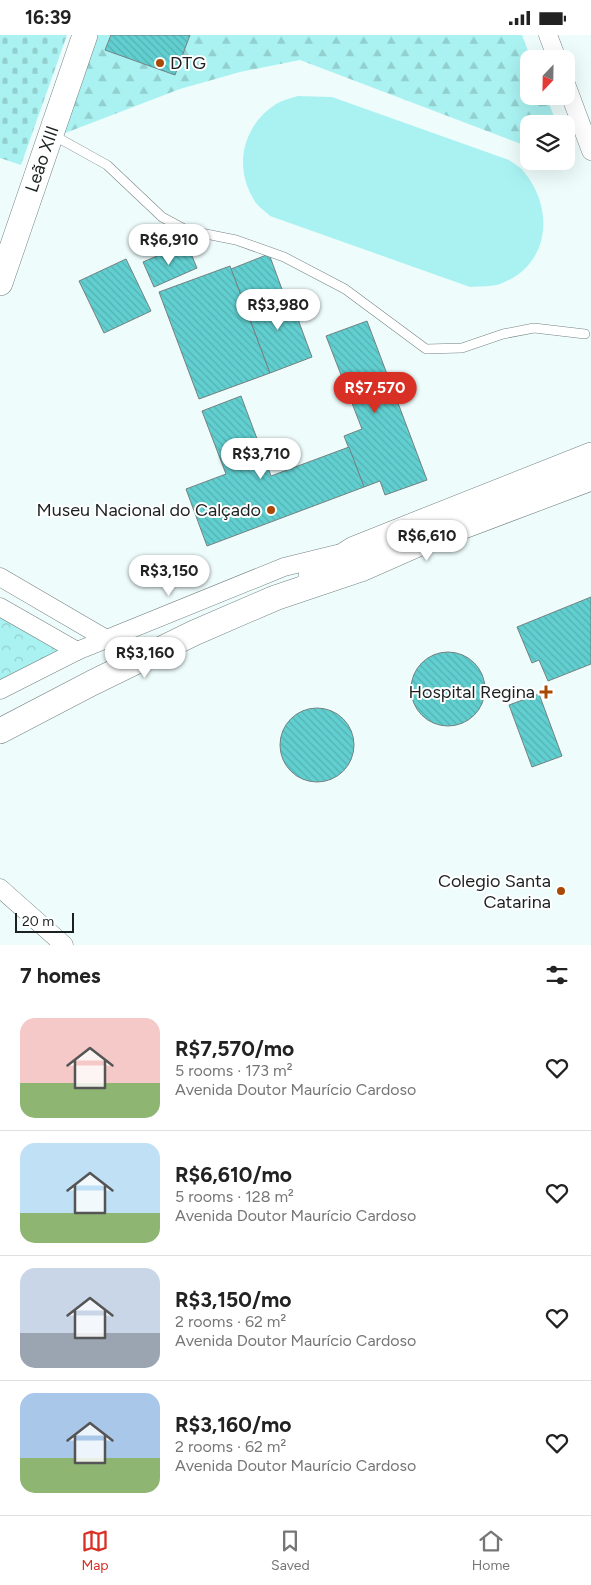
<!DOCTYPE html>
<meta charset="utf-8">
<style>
body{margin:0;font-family:Figtree,sans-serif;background:#f6f6f6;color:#222;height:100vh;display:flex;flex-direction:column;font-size:19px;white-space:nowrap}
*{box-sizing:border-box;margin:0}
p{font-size:16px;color:#767676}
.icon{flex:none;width:28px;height:28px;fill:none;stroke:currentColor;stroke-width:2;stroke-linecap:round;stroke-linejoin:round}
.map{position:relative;height:910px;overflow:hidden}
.side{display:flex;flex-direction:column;background:#fff;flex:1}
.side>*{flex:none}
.needle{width:32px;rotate:202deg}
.fabs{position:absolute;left:520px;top:15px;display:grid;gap:10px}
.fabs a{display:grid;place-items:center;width:55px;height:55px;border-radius:10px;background:#fff;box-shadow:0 5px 20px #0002;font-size:25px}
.scale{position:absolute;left:15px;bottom:12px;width:59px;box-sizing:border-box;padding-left:5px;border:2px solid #1b2020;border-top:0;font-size:14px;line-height:18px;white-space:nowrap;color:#1b2020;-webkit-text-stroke:4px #fff;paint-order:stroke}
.price{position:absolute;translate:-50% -42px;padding:0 11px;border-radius:18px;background:#fff;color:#222;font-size:16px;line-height:32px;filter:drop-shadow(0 1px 2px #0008)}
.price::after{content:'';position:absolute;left:50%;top:30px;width:15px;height:11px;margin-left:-8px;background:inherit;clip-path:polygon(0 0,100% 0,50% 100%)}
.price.current{background:#d93025;color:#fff}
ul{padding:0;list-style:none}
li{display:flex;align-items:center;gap:15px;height:125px;padding:0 20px}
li+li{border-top:1px solid #e0e0e0}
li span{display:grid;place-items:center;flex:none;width:140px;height:100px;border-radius:15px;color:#555}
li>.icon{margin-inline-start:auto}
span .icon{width:60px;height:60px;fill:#fffc;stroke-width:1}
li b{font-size:21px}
h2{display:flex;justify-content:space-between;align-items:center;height:60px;padding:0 20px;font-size:21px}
.status{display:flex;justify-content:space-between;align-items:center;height:35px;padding:0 25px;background:#fff;direction:ltr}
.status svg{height:14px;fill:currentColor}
.tab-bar{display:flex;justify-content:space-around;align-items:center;height:70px;border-top:1px solid #e0e0e0;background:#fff;font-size:14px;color:#767676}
.tab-bar a{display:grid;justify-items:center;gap:2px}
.tab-bar .current{color:#d93025}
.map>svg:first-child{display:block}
</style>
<div class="status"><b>16:39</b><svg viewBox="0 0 49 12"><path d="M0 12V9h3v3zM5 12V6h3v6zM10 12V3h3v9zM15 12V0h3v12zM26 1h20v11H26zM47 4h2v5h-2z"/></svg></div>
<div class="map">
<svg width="591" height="910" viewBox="0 0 591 910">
<defs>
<pattern id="forest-firs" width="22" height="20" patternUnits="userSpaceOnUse" patternTransform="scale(1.25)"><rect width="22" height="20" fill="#aaf2f2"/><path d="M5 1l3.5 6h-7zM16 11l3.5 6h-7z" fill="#92cfcf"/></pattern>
<pattern id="cemetery-stones" width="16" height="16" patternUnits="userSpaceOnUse" patternTransform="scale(1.25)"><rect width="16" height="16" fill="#aaf2f2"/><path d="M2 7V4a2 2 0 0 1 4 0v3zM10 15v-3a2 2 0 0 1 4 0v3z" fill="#92cfcf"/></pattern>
<pattern id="park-crowns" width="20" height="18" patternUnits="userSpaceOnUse" patternTransform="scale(1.25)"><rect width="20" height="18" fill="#aaf2f2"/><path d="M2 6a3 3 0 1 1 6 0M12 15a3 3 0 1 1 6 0" fill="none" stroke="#92cfcf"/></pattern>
<pattern id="building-back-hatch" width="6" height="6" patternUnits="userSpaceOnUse" patternTransform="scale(1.25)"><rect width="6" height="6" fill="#61cfd0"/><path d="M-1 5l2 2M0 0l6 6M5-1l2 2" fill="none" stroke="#54b1b2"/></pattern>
</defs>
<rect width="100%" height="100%" fill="#eefdfc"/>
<path fill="url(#forest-firs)" d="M97 0H522L531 24H529V61H546L557 89H529V112L300 25 240 37 180 54 60 100Z"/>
<path fill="url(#cemetery-stones)" d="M0 0H67L21 130 0 123Z"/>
<path fill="url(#park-crowns)" d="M0 578 66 616 0 652Z"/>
<path fill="#aaf2f2" d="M298 61 332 62 509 125C514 129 521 132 524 137 555 174 550 231 500 249 492 252 479 251 470 252L270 181C265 176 257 171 254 165 233 131 243 90 276 69 283 65 291 63 298 61Z"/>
<g fill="url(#building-back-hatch)" stroke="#748181">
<path d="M111 0H190L175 40 105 15Z"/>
<path d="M176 213 179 219 189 214 197 233 154 252 143 227Z"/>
<path d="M269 219 283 257 245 271 231 234Z"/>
<path d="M126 224 151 276 104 298 79 246Z"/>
<path d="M230 231 270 338 199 364 159 257Z"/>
<path d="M287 255 312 322 270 338 245 271Z"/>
<path d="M367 286 427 445 385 460 380 446 364 452 344 401 362 394 326 301Z"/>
<path d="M241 361 271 441 349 412 364 452 207 511 186 454 226 439 202 376Z"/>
<path d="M591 562V629L548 646 539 625 532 628 517 592Z"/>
<circle cx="448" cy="654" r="37"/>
<path d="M539 659 562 721 532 732 509 670Z"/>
<circle cx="317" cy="710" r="37"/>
</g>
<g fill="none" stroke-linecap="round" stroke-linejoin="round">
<g stroke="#768282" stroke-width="10">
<path id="lane" d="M53 100 107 130 162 182 186 195 236 205 284 222 345 254 426 314 462 313 503 299 534 293 585 299"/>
</g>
<g stroke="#768282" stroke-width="19">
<g id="street">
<path d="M548 0 557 24"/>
<path d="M566 49 591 116"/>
<path d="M0 542 108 605"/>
<path d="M0 572 77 616"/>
<path d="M0 655 77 616 284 532 337 519"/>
<path d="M0 853 64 910"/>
</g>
</g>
<g stroke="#768282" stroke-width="26">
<g id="secondary">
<path d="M0 248 85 0"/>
<path d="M311 541 354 514 591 420"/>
<path d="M0 696 92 648 194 598 275 563 361 534 429 504 591 443"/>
</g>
</g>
<use href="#lane" stroke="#fff" stroke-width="9"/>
<use href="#street" stroke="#fff" stroke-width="18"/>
<use href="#secondary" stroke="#fff" stroke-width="25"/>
</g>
<g fill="#aa4805" stroke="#fff" stroke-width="2">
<circle cx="160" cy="28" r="5"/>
<circle cx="271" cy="475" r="5"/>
<path d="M543.5 649.5h5v5h5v5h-5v5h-5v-5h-5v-5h5z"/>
<circle cx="561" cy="856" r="5"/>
</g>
<g text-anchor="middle" stroke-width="4" stroke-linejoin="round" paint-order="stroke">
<g font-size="18" fill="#1b2020" stroke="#fff" text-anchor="end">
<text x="170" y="34" text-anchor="start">DTG</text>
<text x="261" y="481">Museu Nacional do Calçado</text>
<text x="535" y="663">Hospital Regina</text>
<text x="551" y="852">Colegio Santa<tspan x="551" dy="21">Catarina</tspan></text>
</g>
<g font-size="18" fill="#1b2020" stroke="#fff">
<text transform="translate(42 124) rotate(-71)" y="6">Leão XIII</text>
</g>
</g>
</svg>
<div class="fabs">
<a><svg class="needle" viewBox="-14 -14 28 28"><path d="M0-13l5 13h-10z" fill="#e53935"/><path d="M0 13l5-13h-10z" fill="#767676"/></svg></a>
<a><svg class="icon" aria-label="layers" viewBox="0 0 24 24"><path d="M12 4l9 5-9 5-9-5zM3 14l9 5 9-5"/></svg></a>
</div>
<div class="scale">20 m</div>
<b class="price" style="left:169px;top:231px">R$6,910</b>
<b class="price" style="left:278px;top:296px">R$3,980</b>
<b class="price current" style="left:375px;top:379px">R$7,570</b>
<b class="price" style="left:261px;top:445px">R$3,710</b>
<b class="price" style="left:427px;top:527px">R$6,610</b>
<b class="price" style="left:169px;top:562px">R$3,150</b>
<b class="price" style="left:145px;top:644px">R$3,160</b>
</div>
<section class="side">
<h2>7 homes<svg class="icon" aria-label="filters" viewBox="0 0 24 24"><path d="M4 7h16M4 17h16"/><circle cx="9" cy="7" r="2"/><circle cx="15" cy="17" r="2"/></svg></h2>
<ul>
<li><span style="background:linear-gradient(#f6c9c9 65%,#8fb573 0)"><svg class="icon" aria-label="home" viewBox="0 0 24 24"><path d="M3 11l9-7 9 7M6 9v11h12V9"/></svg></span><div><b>R$7,570/mo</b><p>5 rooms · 173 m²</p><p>Avenida Doutor Maurício Cardoso</p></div><svg class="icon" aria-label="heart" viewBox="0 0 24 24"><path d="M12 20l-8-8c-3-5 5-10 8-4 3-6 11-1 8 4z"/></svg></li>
<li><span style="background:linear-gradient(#bfe0f5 70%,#8fb573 0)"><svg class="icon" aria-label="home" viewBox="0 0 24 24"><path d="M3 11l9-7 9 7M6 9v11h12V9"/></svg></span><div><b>R$6,610/mo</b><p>5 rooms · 128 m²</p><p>Avenida Doutor Maurício Cardoso</p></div><svg class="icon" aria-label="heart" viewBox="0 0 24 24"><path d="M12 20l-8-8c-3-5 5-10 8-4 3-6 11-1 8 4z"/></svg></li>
<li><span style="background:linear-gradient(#c9d6e8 65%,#9aa5b1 0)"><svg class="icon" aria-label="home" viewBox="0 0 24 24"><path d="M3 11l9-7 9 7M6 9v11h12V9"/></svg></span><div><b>R$3,150/mo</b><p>2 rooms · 62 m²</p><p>Avenida Doutor Maurício Cardoso</p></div><svg class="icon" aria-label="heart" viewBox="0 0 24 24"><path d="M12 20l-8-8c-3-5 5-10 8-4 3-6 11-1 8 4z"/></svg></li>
<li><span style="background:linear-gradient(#a9c7e8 65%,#8fb573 0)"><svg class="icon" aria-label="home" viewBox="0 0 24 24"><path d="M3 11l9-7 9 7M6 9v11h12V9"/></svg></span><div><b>R$3,160/mo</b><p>2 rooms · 62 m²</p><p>Avenida Doutor Maurício Cardoso</p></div><svg class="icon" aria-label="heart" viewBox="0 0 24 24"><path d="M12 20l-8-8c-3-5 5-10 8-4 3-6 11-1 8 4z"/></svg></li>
</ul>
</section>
<nav class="tab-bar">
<a class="current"><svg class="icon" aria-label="map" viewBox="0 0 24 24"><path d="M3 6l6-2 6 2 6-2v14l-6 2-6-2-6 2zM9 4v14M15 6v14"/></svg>Map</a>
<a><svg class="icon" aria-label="saved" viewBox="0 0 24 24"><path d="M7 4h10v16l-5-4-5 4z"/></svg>Saved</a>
<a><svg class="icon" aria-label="home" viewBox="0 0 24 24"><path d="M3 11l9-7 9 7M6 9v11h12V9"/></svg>Home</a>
</nav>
